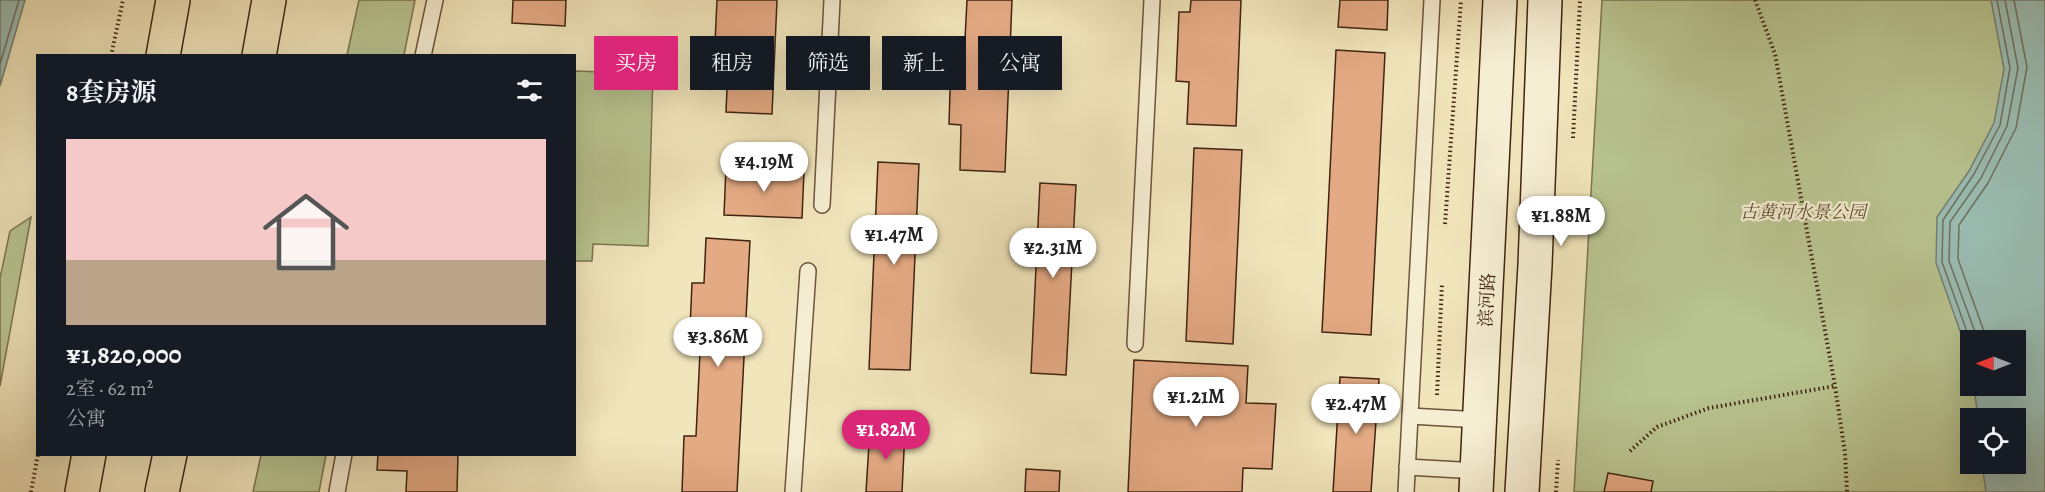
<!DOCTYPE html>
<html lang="zh">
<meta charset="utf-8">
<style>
body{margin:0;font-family:Alegreya,"Noto Serif SC",serif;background:#242831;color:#f1f3f6;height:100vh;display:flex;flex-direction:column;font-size:22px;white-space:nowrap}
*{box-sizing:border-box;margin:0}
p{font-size:20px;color:#9ea1a6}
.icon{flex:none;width:33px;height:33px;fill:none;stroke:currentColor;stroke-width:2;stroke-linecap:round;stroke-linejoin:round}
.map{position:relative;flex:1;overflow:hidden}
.drawer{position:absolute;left:36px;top:54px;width:540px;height:402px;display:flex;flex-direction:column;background:#171b24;border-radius:0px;box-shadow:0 6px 24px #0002}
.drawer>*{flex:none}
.top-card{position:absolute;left:594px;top:36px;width:570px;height:54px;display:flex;gap:12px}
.needle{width:39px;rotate:270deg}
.controls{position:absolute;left:1960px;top:330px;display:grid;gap:12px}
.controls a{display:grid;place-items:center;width:66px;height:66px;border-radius:0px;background:#171b24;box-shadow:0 6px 24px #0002;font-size:30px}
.price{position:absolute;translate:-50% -51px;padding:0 14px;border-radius:21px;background:#fff;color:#222;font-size:20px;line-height:39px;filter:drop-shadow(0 2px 3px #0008)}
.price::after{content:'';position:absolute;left:50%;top:36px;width:18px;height:14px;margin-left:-9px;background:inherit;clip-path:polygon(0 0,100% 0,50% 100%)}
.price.selected{background:#db2777;color:#fff}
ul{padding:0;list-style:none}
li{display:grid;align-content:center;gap:12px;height:318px;padding:0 30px}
li span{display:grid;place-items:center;height:186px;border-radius:0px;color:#555}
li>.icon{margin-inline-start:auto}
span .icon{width:108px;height:108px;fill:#fffc;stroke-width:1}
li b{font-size:26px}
h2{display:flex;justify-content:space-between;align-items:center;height:72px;padding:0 30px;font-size:26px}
.pill{padding:0 21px;border-radius:0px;background:#171b24;box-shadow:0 6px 24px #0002;font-size:21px;line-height:54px}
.pill.selected{background:#db2777;color:#fff}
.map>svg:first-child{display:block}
</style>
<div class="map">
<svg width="2045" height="492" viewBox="0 0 2045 492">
<rect width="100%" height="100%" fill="#f1e5bb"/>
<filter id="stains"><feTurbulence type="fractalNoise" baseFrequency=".00333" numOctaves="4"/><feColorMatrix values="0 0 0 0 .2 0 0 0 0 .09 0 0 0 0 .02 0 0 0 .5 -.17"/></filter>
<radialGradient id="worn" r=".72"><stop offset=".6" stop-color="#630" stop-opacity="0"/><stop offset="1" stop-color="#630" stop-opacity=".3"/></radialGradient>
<g fill="#b9c591" stroke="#7c7451" stroke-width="1.5" fill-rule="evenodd">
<path d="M359 0H415L404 55H347Z"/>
<path d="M1602 0H2045V492H1574ZM1971 340H2016V386H1971ZM1971 418H2016V464H1971Z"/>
<path d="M575 71 653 74 648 246 593 244 592 261H575Z"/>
<path d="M31 217 0 386V278L10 231Z"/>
<path d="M261 455H326L319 492H253Z"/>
</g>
<g fill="#9bbeb4" stroke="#778073" stroke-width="1.5">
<path d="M0 0H25L0 86Z"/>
<path d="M1991 0H2045V492H1986L1982 464H2016V418H1978L1974 386H2016V340H1971V362L1936 263 1937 217 1969 171 1994 123 2004 69Z"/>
</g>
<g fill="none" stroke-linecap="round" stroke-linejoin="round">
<g stroke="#6e7162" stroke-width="1.5">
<path d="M0 64 19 0"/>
<path d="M1978 340 1949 261 1950 222 1981 178 2007 126 2018 68 2005 0"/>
<path d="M1987 340 1958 259 1959 225 1988 183 2016 128 2027 67 2014 0"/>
<path d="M1971 343 1942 262 1943 220 1974 174 2000 125 2010 68 1997 0"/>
</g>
</g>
<g fill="#e4aa84" stroke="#402411" stroke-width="1.5">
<path d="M513 0H566L565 26 512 23Z"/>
<path d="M717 0H777L772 114 726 112 728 66 714 65Z"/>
<path d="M967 0H1012L1005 172 960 170 961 125 949 124 951 58 964 59Z"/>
<path d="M1191 0H1241L1236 126 1187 124 1189 82 1176 81 1179 12H1190Z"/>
<path d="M1340 0H1388L1387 30 1338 27Z"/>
<path d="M1336 50 1385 53 1371 335 1322 332Z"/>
<path d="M1194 148 1242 150 1233 344 1186 341Z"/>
<path d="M878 162 919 164 910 370 869 369Z"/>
<path d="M726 167 804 171 802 218 724 215Z"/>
<path d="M1040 183 1076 185 1066 375 1031 373Z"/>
<path d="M706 238 750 241 737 492H682L684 436H696L700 352H689L692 283H704Z"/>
<path d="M1134 360 1248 366 1246 403 1276 404 1272 469 1243 468 1242 492H1128Z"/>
<path d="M1340 377 1379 379 1371 492H1333Z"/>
<path d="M870 428 905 430 902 492H866Z"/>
<path d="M378 454H458L457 492H406L407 471 377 470Z"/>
<path d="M1026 469 1060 471 1059 492H1025Z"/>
<path d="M1608 473 1653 481 1651 492H1604Z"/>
</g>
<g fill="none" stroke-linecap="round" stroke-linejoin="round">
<g stroke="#6c543c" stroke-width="18">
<g id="service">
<path d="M423 56 435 0"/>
<path d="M822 205 832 0"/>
<path d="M1135 344 1152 0"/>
<path d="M1410 416 1480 420"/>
<path d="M1407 467 1478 471"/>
<path d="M337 492 344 454"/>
<path d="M793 492 808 271"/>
<path d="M1406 492 1432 0"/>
</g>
</g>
<g stroke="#402411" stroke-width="36">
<g id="secondary">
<path d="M1476 492 1500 0"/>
<path d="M1522 492 1535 265 1545 0"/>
</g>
</g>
<g stroke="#402411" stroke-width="36">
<g id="primary">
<path d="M163 56 173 0"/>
<path d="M259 56 269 0"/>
<path d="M82 492 89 454"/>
<path d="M162 492 170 454"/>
</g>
</g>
<g stroke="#402411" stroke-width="4" stroke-dasharray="1.5 3" stroke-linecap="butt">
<path d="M1755 0 1775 54 1835 386 1845 453 1847 492"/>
<path d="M111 56 123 0"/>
<path d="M1573 138 1580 0"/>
<path d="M1445 224 1461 0"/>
<path d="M1437 395 1442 283"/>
<path d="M1630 451 1657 427 1709 408 1835 386"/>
<path d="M31 492 38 454"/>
<path d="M1556 492 1558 460"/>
</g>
<use href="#service" stroke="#f6eed3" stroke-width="15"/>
<use href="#secondary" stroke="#f6eed3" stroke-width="33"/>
<use href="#primary" stroke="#f1e5bb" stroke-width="33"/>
</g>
<g text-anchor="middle" stroke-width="4.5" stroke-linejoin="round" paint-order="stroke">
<g font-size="18" font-style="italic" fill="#5e4c31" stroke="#f6eed3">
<text x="1803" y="218">古黄河水景公园</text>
</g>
<g font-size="18" fill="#402411" stroke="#f6eed3">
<text transform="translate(1487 300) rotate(-87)" y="6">滨河路</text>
</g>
</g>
<rect width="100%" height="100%" filter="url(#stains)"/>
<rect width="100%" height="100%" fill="url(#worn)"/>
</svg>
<div class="controls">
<a><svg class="needle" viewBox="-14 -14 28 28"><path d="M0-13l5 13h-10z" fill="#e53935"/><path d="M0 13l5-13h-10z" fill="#9ea1a6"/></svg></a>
<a><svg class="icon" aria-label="locate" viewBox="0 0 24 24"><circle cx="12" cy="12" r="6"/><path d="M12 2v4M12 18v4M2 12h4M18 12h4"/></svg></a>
</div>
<b class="price" style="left:764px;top:193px">¥4.19M</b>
<b class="price" style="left:1561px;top:247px">¥1.88M</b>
<b class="price" style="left:894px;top:266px">¥1.47M</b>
<b class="price" style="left:1053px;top:279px">¥2.31M</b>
<b class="price" style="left:718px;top:368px">¥3.86M</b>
<b class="price" style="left:1196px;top:428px">¥1.21M</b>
<b class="price" style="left:1356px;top:435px">¥2.47M</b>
<b class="price selected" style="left:886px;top:461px">¥1.82M</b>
<div class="top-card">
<a class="pill selected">买房</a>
<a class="pill">租房</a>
<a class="pill">筛选</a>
<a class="pill">新上</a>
<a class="pill">公寓</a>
</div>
<section class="drawer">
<h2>8套房源<svg class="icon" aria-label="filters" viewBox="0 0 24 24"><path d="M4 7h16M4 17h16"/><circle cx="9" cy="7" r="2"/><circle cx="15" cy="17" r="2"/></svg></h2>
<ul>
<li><span style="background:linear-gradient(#f6c9c9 65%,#b9a48a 0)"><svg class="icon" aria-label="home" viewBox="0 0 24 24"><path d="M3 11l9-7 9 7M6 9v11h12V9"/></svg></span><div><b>¥1,820,000</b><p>2室 · 62 m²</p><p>公寓</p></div></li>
</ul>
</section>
</div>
